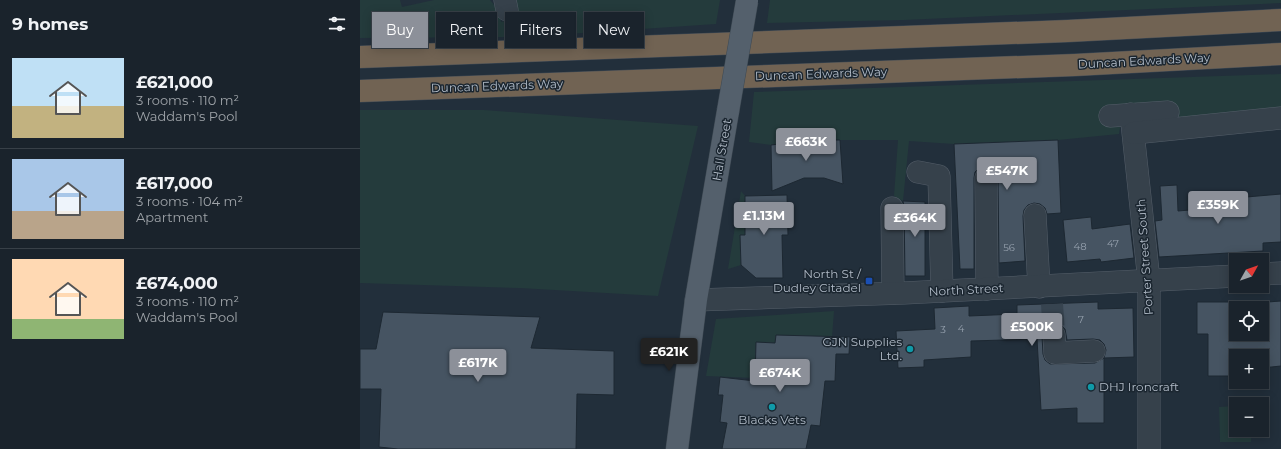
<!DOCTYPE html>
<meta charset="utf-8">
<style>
body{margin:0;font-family:Montserrat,sans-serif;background:#232b34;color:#f1f3f6;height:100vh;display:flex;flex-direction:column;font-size:15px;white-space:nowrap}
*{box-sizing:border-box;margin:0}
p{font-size:13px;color:#9fa4a9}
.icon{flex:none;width:22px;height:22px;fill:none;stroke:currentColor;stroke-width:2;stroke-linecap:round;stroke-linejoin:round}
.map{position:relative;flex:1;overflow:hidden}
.sheet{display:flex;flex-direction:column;background:#1a232c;width:360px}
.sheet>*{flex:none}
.hud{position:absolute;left:12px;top:12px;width:380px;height:36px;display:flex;gap:8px}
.needle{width:26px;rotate:50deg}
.controls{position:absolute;left:869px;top:253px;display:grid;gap:8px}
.controls a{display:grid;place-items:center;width:40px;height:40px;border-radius:0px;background:#1a232c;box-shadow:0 2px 10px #0003,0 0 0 1px #384048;font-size:20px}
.price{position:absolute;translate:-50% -34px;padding:0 9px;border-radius:4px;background:#8c9099;color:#fff;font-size:13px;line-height:26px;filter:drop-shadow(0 1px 2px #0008)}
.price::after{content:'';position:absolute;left:50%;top:24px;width:12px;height:9px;margin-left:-6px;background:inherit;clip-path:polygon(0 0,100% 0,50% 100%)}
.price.on{background:#222;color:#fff}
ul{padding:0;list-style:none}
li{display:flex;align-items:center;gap:12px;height:100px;padding:0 12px}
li+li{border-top:1px solid #384048}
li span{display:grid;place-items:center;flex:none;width:112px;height:80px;border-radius:0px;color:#555}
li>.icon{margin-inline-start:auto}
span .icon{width:48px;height:48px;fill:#fffc;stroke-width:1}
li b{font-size:17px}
h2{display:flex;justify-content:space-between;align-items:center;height:48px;padding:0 12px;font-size:17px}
.chip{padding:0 14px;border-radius:0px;background:#1a232c;box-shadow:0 2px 10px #0003,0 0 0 1px #384048;font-size:14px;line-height:36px}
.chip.on{background:#8c9099;color:#fff}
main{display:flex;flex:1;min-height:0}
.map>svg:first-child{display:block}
</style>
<main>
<section class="sheet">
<h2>9 homes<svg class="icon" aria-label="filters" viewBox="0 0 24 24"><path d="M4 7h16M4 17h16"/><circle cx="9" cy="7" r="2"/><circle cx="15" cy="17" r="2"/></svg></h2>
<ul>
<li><span style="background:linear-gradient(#bfe0f5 60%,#c2b280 0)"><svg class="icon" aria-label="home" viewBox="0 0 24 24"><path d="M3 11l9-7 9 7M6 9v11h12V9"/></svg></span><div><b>£621,000</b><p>3 rooms · 110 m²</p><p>Waddam's Pool</p></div></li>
<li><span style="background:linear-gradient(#a9c7e8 65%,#b9a48a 0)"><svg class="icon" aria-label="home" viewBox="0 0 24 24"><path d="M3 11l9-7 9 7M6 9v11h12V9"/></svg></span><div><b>£617,000</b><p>3 rooms · 104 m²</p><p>Apartment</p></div></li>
<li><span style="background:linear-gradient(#ffd9b3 75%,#8fb573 0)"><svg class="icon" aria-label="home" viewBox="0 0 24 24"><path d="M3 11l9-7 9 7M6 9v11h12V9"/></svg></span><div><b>£674,000</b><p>3 rooms · 110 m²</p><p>Waddam's Pool</p></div></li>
</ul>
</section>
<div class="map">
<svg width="921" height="449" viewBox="0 0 921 449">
<rect width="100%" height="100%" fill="#222f3b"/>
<g fill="#243b3c">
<path d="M0 0H40L42 7 74 0H130L138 10 141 22 157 19 155 11 157 0H360L356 24 163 37 0 38Z"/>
<path d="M410 0H921V3L544 20 407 23Z"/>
<path d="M921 74V110L783 126 761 121 759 134 698 140 594 144 549 141 543 201 534 196 538 140H454L411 145 389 142 394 92Z"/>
<path d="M0 110H124L338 126 298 296 160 288 0 283Z"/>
<path d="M381 191 385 196V235L381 265 368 269Z"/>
<path d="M474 311 472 337 416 335 415 343 396 342 395 378 346 376 356 319Z"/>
<path d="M876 406V430H891V442H860L859 407Z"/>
</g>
<g fill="#465462" stroke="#1d2832" fill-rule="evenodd">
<path d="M454 140H480L483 184 464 178H444L412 191 411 145Z"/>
<path d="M698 140 701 213 687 214 685 208 680 204 674 203 668 205 664 210 663 216 665 261 639 263 638 178 637 171 632 167 626 166 620 167 615 172 614 178V269H600L594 144Z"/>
<path d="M817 185 818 211 853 208 852 200 921 194V242L903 243V251L799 257 795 221 802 220 800 186Z"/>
<path d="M427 195 428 235H422L423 278H396L381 265 380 235H385V196Z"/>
<path d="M543 201 565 202V276H545L544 208Z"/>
<path d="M731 217 732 229 770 224 774 258 741 262 740 259 707 262 703 220Z"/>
<path d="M921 301V366L902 368V356H876V371H871V376H848V334H837V302H880V304ZM876 308H902V334H876Z"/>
<path d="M738 302V309L773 308 774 357 744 358 746 350 744 344 740 340 733 339 707 340 705 329 699 324 693 323 687 325 683 330 682 336 683 354 685 360 690 364 735 363 744 358V423H717V408L681 410 677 339 611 341V357L564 360V367L538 368 536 331 575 329 574 308 609 306V316L657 314V305Z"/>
<path d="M23 312 180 317 171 348 254 351V395L217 394 216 449H38L19 447 21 389H0V349H16Z"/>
<path d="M416 335 490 337 489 354H476L475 381H465L460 426 451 425 446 449H362L367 423 360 422 363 395H358L360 377 395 381 396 342 415 343Z"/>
</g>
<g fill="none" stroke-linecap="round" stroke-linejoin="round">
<path stroke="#374450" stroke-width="22" stroke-dasharray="22 11" stroke-linecap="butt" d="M692 304 694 335"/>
<g stroke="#545e69" stroke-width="23">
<g id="minor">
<path d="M145 0 147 10"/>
<path d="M771 114 789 281V449"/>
<path d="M750 116 808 112"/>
<path d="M774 133 921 118"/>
<path d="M558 172 579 176 582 291"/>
<path d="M626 178 627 289"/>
<path d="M532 208 533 293"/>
<path d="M675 215 679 287"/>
<path d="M902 274 921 273"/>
<path d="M336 300 544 293 876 276"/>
<path d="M694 335 695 353 734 351"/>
</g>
</g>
<g stroke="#3f4a54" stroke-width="23">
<path id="major" d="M317 449 336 300 368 111"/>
</g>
<g stroke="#414b56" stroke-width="23">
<g id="highway">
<path d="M0 57 708 31 921 20"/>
<path d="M0 91 715 65 921 54"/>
</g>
</g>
<use href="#minor" stroke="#36414b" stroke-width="22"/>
<use href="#major" stroke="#54606c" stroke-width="22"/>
<use href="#highway" stroke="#716353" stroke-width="22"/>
<g stroke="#3f4a54" stroke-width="23" stroke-linecap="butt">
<path id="major-bridge" d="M368 111 387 1"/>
</g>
<use href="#major-bridge" stroke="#54606c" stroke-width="22"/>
</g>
<rect fill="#1a4fb4" stroke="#1b2630" stroke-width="1.5" x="505" y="277" width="8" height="8" rx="2"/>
<g fill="#0f9aa8" stroke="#1b2630" stroke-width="1.5">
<circle cx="550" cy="349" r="4"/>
<circle cx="731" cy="387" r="4"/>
<circle cx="412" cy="407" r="4"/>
</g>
<g text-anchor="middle" stroke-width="3" stroke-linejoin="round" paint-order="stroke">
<g font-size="10" fill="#96a1ae">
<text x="753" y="247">47</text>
<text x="720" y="250">48</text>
<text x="649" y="251">56</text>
<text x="721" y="323">7</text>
<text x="601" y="332">4</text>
<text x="583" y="333">3</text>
</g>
<g font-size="12" fill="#b1bbc7" stroke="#1b2630">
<text transform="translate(784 61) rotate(-3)" y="4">Duncan Edwards Way</text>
<text transform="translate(461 74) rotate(-2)" y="4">Duncan Edwards Way</text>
<text transform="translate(137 86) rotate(-2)" y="4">Duncan Edwards Way</text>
<text transform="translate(362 150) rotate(-80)" y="4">Hall Street</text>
<text transform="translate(785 257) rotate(-94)" y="4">Porter Street South</text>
<text transform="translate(606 290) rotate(-3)" y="4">North Street</text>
</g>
<g font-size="12" fill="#b1bbc7" stroke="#1b2630" text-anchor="end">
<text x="501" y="278">North St /<tspan x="501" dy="14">Dudley Citadel</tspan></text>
<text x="542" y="346">GJN Supplies<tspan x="542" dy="14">Ltd.</tspan></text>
<text x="739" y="391" text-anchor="start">DHJ Ironcraft</text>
<text x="412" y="424" text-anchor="middle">Blacks Vets</text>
</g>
</g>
</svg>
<div class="controls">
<a><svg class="needle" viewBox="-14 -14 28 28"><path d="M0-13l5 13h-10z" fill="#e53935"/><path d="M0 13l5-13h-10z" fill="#9fa4a9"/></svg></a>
<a><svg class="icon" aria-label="locate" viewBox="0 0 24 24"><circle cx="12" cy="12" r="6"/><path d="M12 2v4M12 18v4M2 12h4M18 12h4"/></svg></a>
<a>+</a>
<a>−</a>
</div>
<b class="price" style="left:446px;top:162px">£663K</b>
<b class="price" style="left:647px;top:191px">£547K</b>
<b class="price" style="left:858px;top:225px">£359K</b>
<b class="price" style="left:404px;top:236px">£1.13M</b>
<b class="price" style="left:555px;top:238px">£364K</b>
<b class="price" style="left:672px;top:347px">£500K</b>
<b class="price on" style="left:309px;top:372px">£621K</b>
<b class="price" style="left:118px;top:383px">£617K</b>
<b class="price" style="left:420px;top:393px">£674K</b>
<div class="hud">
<a class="chip on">Buy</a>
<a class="chip">Rent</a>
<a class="chip">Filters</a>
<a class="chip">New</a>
</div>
</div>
</main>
